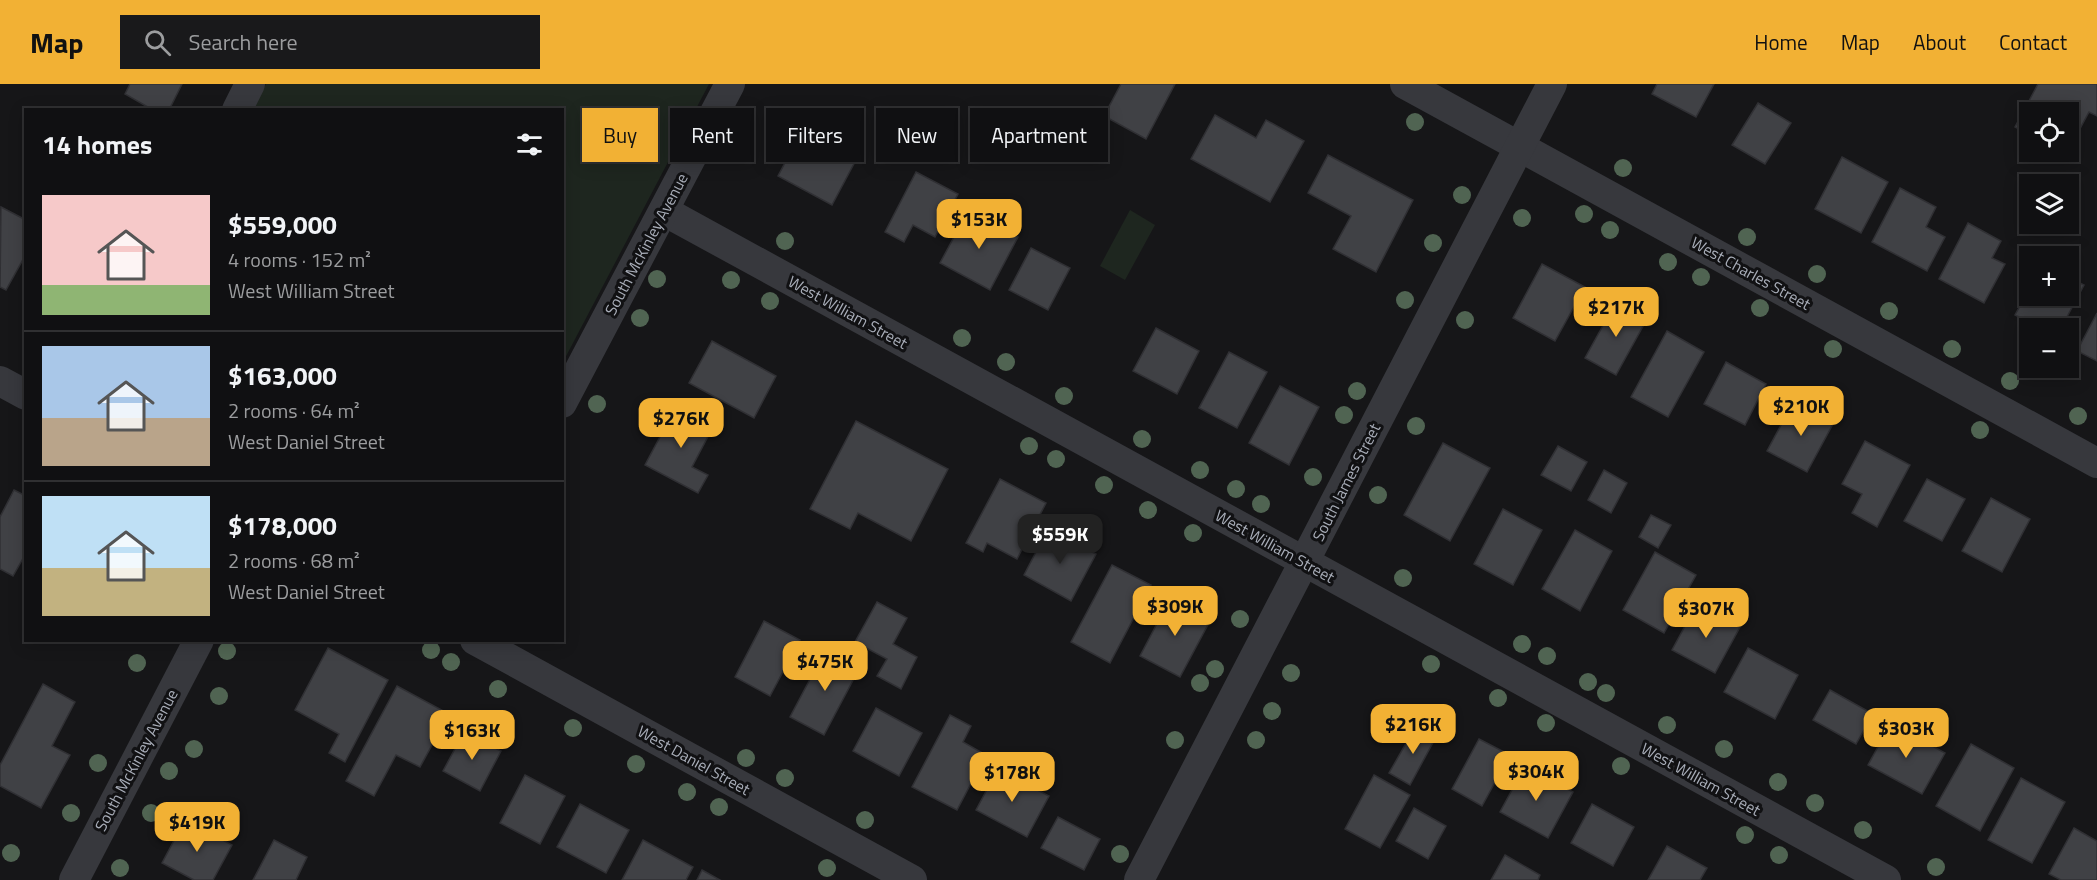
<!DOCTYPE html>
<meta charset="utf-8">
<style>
body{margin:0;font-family:"Titillium Web",sans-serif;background:#19191b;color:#f1f3f6;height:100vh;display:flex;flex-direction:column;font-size:22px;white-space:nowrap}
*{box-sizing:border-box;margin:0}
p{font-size:20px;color:#9c9d9f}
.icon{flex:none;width:33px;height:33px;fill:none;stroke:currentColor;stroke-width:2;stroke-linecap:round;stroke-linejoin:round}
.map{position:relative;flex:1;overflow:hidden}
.drawer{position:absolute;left:24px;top:24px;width:540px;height:534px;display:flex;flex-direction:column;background:#101012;border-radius:0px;box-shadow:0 3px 15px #0003,0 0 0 2px #303032}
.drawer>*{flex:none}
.top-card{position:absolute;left:582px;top:24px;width:570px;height:54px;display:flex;gap:12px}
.controls{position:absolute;left:2019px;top:18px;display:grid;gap:12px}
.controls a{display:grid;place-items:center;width:60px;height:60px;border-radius:0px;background:#101012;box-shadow:0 3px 15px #0003,0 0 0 2px #303032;font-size:30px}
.price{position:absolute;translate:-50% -51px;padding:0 14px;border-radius:12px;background:#f2b134;color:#111;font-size:20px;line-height:39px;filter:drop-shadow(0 2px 3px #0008)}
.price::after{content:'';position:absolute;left:50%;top:36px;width:18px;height:14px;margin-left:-9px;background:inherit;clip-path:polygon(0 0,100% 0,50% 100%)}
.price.selected{background:#222;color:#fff}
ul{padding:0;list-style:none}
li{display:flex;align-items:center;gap:18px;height:150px;padding:0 18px}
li+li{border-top:2px solid #303032}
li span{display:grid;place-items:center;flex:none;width:168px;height:120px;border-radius:0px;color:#555}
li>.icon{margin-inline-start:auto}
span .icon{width:72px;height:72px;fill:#fffc;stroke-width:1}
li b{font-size:26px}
h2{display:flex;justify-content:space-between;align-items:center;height:72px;padding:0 18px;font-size:26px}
.pill{padding:0 21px;border-radius:0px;background:#101012;box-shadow:0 3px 15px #0003,0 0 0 2px #303032;font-size:21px;line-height:54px}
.pill.selected{background:#f2b134;color:#111}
header{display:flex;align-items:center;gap:36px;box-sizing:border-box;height:84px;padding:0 30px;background:#f2b134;color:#111}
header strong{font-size:28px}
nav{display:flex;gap:33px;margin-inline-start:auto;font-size:21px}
.search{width:420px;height:54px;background:#19191b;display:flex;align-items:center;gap:15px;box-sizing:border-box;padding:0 21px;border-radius:0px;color:#9c9d9f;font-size:22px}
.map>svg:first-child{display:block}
</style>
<header>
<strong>Map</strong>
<div class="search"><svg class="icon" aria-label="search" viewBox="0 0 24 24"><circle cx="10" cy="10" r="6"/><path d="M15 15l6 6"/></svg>Search here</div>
<nav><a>Home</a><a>Map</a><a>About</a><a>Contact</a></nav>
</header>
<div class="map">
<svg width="2097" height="796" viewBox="0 0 2097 796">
<rect width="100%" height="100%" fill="#161618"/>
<g fill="#1e261f">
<path d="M266 0H709L563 278 562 26H252Z"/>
<path d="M1130 126 1155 141 1125 196 1100 182Z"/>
</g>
<g fill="#404145" stroke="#303034" stroke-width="1.5">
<path d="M130 0H182L169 26H153L125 10Z"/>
<path d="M1121 0H1175L1146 55 1104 32Z"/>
<path d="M1657 0H1714L1696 33 1652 10Z"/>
<path d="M2038 0H2097V32L2089 28 2068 67V28H2030V51L2015 43Z"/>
<path d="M1758 19 1791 39 1765 80 1732 61Z"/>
<path d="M1215 31 1256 54 1266 36 1304 57 1270 118 1191 75Z"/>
<path d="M803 45 857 74 832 121 778 92Z"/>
<path d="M1328 71 1413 116 1376 188 1333 165 1351 132 1308 109Z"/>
<path d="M1842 73 1888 98 1861 149 1815 125Z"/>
<path d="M916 88 958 110 935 153 913 141 904 158 885 148Z"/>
<path d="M1900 104 1936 123 1926 143 1945 153 1927 187 1872 158Z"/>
<path d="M1 123 26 136V170L6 206 0 203Z"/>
<path d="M968 127 1018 153 990 206 940 179Z"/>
<path d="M1968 139 2001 157 1992 174 2005 180 1984 219 1939 195Z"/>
<path d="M1031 164 1070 184 1048 226 1009 206Z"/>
<path d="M1542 180 1585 203 1555 257 1513 234Z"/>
<path d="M2068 193 2084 201 2061 244H2040L2015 231 2030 204V212H2068Z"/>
<path d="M1616 218 1647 235 1616 291 1585 274Z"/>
<path d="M2097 229V277L2077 267Z"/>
<path d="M1156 244 1199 267 1177 310 1133 287Z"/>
<path d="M1667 247 1704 268 1668 333 1631 313Z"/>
<path d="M712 257 776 292 754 334 689 299Z"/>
<path d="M1229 268 1267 288 1237 344 1199 324Z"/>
<path d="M1726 278 1766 300 1745 341 1704 320Z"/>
<path d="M1280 302 1319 323 1289 381 1249 359Z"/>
<path d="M1794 317 1834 338 1807 388 1767 367Z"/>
<path d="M677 321 714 341 692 383 708 391 698 409 645 381Z"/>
<path d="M856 337 948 385 911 457 858 429 850 445 810 425Z"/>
<path d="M1865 357 1910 381 1877 443 1852 429 1862 410 1842 400Z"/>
<path d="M1443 359 1490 384 1450 457 1404 431Z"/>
<path d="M1558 362 1587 378 1571 407 1541 391Z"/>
<path d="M1604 386 1627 399 1611 429 1588 416Z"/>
<path d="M1000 395 1046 419 1017 475 987 459 983 468 966 459Z"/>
<path d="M1927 395 1965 415 1942 457 1904 437Z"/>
<path d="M14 406 26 412V469L13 492 0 485V433Z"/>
<path d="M1991 414 2030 435 2002 488 1962 467Z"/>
<path d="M1503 425 1542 446 1513 501 1474 480Z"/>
<path d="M1651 431 1671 441 1658 464 1639 453Z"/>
<path d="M1048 445 1096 470 1071 517 1024 491Z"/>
<path d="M1575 446 1612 467 1580 527 1542 505Z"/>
<path d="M1655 468 1696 491 1664 549 1623 526Z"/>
<path d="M1112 481 1151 501 1110 579 1071 558Z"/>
<path d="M1171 513 1211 535 1180 593 1140 572Z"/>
<path d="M877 518 907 534 893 560 917 573 901 605 877 592 887 575 855 558Z"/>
<path d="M1697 520 1740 543 1715 589 1672 566Z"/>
<path d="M764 537 800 556 770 612 735 593Z"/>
<path d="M328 564 388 596 345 678 329 669 339 650 295 626Z"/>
<path d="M1748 564 1798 591 1775 635 1724 608Z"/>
<path d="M826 565 860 583 824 651 790 633Z"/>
<path d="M43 600 75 618 52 662 70 671 41 724 0 702V681Z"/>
<path d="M397 602 449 630 420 683 396 671 374 712 346 697Z"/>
<path d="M1830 606 1873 630 1856 660 1813 636Z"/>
<path d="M876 624 922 649 899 692 853 667Z"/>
<path d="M950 631 971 642 963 658 986 671 957 726 912 703Z"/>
<path d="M1891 639 1945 669 1922 710 1868 681Z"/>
<path d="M1416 642 1436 653 1410 701 1389 689Z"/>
<path d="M464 648 501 667 480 707 443 687Z"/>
<path d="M1479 655 1510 671 1482 722 1452 705Z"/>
<path d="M1971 660 2014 684 1980 747 1936 722Z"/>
<path d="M1525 682 1573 708 1548 754 1500 728Z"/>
<path d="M998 685 1049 712 1027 753 976 726Z"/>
<path d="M525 691 565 712 540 760 500 739Z"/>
<path d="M1374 691 1410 711 1380 764 1345 745Z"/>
<path d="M2021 694 2065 718 2032 779 1988 756Z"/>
<path d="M580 720 629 746 606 789 557 763Z"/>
<path d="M1592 720 1634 743 1613 782 1571 759Z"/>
<path d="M1414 724 1446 742 1428 775 1396 757Z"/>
<path d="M1058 733 1100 755 1084 786 1041 764Z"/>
<path d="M185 736 232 761 213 796H194L162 779Z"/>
<path d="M2074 744 2097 757V796H2061L2049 790Z"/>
<path d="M274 756 307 773 296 796H253Z"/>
<path d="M643 756 693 783 686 796H622Z"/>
<path d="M1667 762 1707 784 1700 796H1648Z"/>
<path d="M1505 771 1540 791 1538 796H1491Z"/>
<path d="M702 786 720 796H697Z"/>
</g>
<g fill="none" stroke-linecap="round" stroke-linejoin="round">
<g stroke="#37383d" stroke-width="30">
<path d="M1405 0 2097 379"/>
<path d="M237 26 250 0"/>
<path d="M664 127 1886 796"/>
<path d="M0 297 26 311"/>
<path d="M562 319 730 0"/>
<path d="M475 556 912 796"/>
<path d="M74 796 199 556"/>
<path d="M1139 796 1552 0"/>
</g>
</g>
<g fill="#506452">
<circle cx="1415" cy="38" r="9"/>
<circle cx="728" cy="62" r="9"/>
<circle cx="1623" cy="84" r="9"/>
<circle cx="1462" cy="111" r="9"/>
<circle cx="1584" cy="130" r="9"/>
<circle cx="1522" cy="134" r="9"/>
<circle cx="1610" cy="146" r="9"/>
<circle cx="1747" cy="153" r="9"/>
<circle cx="785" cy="157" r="9"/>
<circle cx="1433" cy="159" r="9"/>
<circle cx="1668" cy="178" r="9"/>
<circle cx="1817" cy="190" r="9"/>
<circle cx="1701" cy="193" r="9"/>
<circle cx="657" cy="195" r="9"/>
<circle cx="731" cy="196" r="9"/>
<circle cx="1405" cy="216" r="9"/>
<circle cx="770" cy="217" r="9"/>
<circle cx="1760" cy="224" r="9"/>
<circle cx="1889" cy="227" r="9"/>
<circle cx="640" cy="234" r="9"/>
<circle cx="1465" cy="236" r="9"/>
<circle cx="962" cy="254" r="9"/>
<circle cx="1833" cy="265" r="9"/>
<circle cx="1952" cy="265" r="9"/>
<circle cx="1006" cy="278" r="9"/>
<circle cx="2010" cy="297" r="9"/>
<circle cx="1357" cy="307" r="9"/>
<circle cx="1064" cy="312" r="9"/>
<circle cx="597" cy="320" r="9"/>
<circle cx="1344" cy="331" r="9"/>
<circle cx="2078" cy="332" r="9"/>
<circle cx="1416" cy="342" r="9"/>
<circle cx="1980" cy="346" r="9"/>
<circle cx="1142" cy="355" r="9"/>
<circle cx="1029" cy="362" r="9"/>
<circle cx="1056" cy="375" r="9"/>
<circle cx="1200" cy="386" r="9"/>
<circle cx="1313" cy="393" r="9"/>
<circle cx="1104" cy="401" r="9"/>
<circle cx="1236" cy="405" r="9"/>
<circle cx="1378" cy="411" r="9"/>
<circle cx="1261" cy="420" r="9"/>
<circle cx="1148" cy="426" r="9"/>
<circle cx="1193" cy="449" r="9"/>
<circle cx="1403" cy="494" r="9"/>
<circle cx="1240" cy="535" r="9"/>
<circle cx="1522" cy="560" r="9"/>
<circle cx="431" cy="566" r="9"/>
<circle cx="227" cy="567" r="9"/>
<circle cx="1547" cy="572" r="9"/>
<circle cx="451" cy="578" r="9"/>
<circle cx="137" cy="579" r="9"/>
<circle cx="1431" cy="580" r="9"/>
<circle cx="1215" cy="585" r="9"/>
<circle cx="1291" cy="589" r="9"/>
<circle cx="1588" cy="598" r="9"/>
<circle cx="1200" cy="599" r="9"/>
<circle cx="498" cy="605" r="9"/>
<circle cx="1606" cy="609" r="9"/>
<circle cx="219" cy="612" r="9"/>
<circle cx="1498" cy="614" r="9"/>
<circle cx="1272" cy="627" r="9"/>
<circle cx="1546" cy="639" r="9"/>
<circle cx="1667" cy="641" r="9"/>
<circle cx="573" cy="644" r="9"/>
<circle cx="1175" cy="656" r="9"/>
<circle cx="1256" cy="656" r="9"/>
<circle cx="194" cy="665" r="9"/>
<circle cx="1724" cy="665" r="9"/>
<circle cx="746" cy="674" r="9"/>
<circle cx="98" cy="679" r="9"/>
<circle cx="636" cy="680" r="9"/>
<circle cx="1621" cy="682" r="9"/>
<circle cx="169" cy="687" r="9"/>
<circle cx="785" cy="694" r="9"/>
<circle cx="1778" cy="698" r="9"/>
<circle cx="687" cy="708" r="9"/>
<circle cx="1815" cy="719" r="9"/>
<circle cx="719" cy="723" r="9"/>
<circle cx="71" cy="729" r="9"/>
<circle cx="151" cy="729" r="9"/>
<circle cx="865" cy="736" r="9"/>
<circle cx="1863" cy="746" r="9"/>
<circle cx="1745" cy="751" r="9"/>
<circle cx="11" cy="769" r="9"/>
<circle cx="1120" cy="770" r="9"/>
<circle cx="1779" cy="771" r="9"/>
<circle cx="1936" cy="783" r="9"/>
<circle cx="120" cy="784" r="9"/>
<circle cx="827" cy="784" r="9"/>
</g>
<g text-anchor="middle" stroke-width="6" stroke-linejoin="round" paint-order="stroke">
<g font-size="16" fill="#a8adb8" stroke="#111113">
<text transform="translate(646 160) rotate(-62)" y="6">South McKinley Avenue</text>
<text transform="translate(1751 189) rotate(29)" y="6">West Charles Street</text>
<text transform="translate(848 228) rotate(29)" y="6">West William Street</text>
<text transform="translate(1346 398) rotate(-63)" y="6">South James Street</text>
<text transform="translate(1275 462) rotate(29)" y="6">West William Street</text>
<text transform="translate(136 676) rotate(-62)" y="6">South McKinley Avenue</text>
<text transform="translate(694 676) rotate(29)" y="6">West Daniel Street</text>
<text transform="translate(1701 695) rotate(29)" y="6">West William Street</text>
</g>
</g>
</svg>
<div class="controls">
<a><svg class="icon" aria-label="locate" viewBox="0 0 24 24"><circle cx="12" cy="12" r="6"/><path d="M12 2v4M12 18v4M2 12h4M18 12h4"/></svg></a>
<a><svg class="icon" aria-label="layers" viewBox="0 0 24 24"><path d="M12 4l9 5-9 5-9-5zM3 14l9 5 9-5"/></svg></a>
<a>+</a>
<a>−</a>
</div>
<b class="price" style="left:979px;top:166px">$153K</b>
<b class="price" style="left:1616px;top:254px">$217K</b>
<b class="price" style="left:1801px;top:353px">$210K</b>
<b class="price" style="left:681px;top:365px">$276K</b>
<b class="price selected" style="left:1060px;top:481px">$559K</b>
<b class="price" style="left:1175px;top:553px">$309K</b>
<b class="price" style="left:1706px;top:555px">$307K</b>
<b class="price" style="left:825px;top:608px">$475K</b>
<b class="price" style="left:1413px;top:671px">$216K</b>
<b class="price" style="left:1906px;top:675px">$303K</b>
<b class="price" style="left:472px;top:677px">$163K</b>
<b class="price" style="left:1536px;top:718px">$304K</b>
<b class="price" style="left:1012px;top:719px">$178K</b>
<b class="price" style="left:197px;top:769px">$419K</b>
<div class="top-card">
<a class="pill selected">Buy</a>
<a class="pill">Rent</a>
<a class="pill">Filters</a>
<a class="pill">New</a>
<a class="pill">Apartment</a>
</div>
<section class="drawer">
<h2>14 homes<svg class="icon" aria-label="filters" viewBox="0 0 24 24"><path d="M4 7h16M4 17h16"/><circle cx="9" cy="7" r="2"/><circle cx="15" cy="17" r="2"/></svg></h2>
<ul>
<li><span style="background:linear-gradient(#f6c9c9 75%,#8fb573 0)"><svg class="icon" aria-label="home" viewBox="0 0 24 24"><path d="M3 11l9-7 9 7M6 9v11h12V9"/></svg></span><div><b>$559,000</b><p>4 rooms · 152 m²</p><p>West William Street</p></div></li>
<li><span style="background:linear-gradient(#a9c7e8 60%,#b9a48a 0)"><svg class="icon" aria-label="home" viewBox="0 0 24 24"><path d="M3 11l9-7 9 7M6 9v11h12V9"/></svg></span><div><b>$163,000</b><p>2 rooms · 64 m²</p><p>West Daniel Street</p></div></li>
<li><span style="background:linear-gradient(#bfe0f5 60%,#c2b280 0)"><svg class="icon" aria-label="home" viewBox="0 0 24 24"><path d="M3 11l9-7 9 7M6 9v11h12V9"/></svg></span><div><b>$178,000</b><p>2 rooms · 68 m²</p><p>West Daniel Street</p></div></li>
</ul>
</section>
</div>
